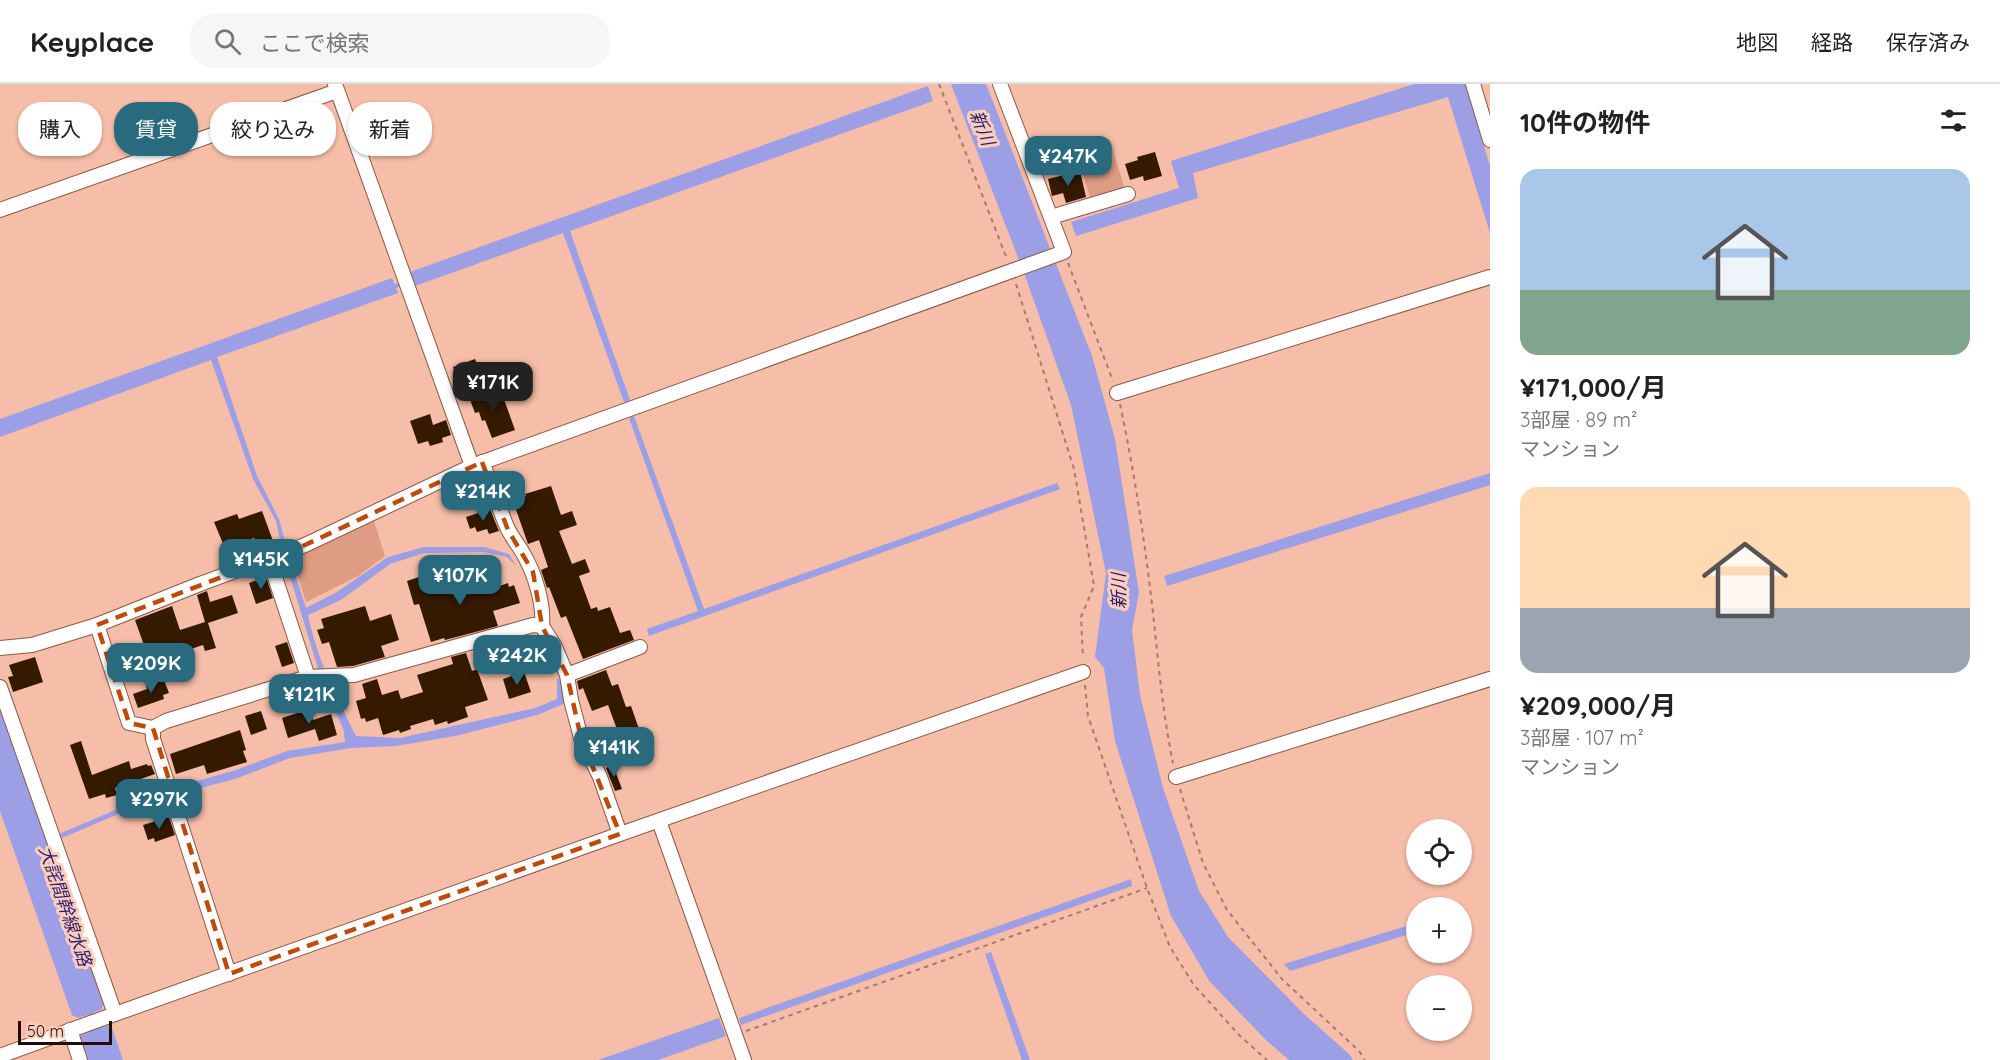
<!DOCTYPE html>
<html lang="ja">
<meta charset="utf-8">
<style>
body{margin:0;font-family:Quicksand,"Noto Sans JP",sans-serif;background:#f6f6f6;color:#222;height:100vh;display:flex;flex-direction:column;font-size:22px;white-space:nowrap}
*{box-sizing:border-box;margin:0}
p{font-size:20px;color:#767676}
.icon{flex:none;width:33px;height:33px;fill:none;stroke:currentColor;stroke-width:2;stroke-linecap:round;stroke-linejoin:round}
.map{position:relative;flex:1;overflow:hidden}
.sheet{display:flex;flex-direction:column;background:#fff;width:510px}
.sheet>*{flex:none}
.banner{position:absolute;left:18px;top:18px;width:570px;height:54px;display:flex;gap:12px}
.fabs{position:absolute;left:1406px;top:735px;display:grid;gap:12px}
.fabs a{display:grid;place-items:center;width:66px;height:66px;border-radius:50%;background:#fff;box-shadow:0 2px 4px #0004;font-size:30px}
.scale{position:absolute;left:18px;bottom:15px;width:94px;box-sizing:border-box;padding-left:6px;border:3px solid #200d06;border-top:0;font-size:16px;line-height:21px;white-space:nowrap;color:#200d06;-webkit-text-stroke:4px #fccdbc;paint-order:stroke}
.price{position:absolute;translate:-50% -51px;padding:0 14px;border-radius:12px;background:#296a7e;color:#fff;font-size:20px;line-height:39px;filter:drop-shadow(0 2px 3px #0008)}
.price::after{content:'';position:absolute;left:50%;top:36px;width:18px;height:14px;margin-left:-9px;background:inherit;clip-path:polygon(0 0,100% 0,50% 100%)}
.price.on{background:#222;color:#fff}
ul{padding:0;list-style:none}
li{display:grid;align-content:center;gap:12px;height:318px;padding:0 30px}
li span{display:grid;place-items:center;height:186px;border-radius:18px;color:#555}
li>.icon{margin-inline-start:auto}
span .icon{width:108px;height:108px;fill:#fffc;stroke-width:1}
li b{font-size:26px}
h2{display:flex;justify-content:space-between;align-items:center;height:72px;padding:0 30px;font-size:26px}
.pill{padding:0 21px;border-radius:24px;background:#fff;box-shadow:0 2px 4px #0004;font-size:21px;line-height:54px}
.pill.on{background:#296a7e;color:#fff}
header{display:flex;align-items:center;gap:36px;box-sizing:border-box;height:84px;padding:0 30px;background:#fff;border-bottom:2px solid #e0e0e0}
header strong{font-size:28px}
nav{display:flex;gap:33px;margin-inline-start:auto;font-size:21px}
.search{width:420px;height:54px;background:#f6f6f6;display:flex;align-items:center;gap:15px;box-sizing:border-box;padding:0 21px;border-radius:24px;color:#767676;font-size:22px}
main{display:flex;flex:1;min-height:0}
.map>svg:first-child{display:block}
</style>
<header>
<strong>Keyplace</strong>
<div class="search"><svg class="icon" aria-label="search" viewBox="0 0 24 24"><circle cx="10" cy="10" r="6"/><path d="M15 15l6 6"/></svg>ここで検索</div>
<nav><a>地図</a><a>経路</a><a>保存済み</a></nav>
</header>
<main>
<div class="map">
<svg width="1490" height="976" viewBox="0 0 1490 976">
<rect width="100%" height="100%" fill="#f6bda8"/>
<g fill="#dd9c83">
<path d="M1111 60 1125 105 1091 116 1076 70Z"/>
<path d="M373 434 385 472 358 492 306 518 291 471Z"/>
</g>
<g fill="#9c9fe5">
<path d="M951 0H986L1092 272 1115 355 1139 508 1132 546 1140 611 1163 704 1199 807 1228 853 1303 929 1350 971 1353 976H1289L1267 957 1210 898 1171 832 1115 657 1104 584 1095 573 1106 489 1071 321 1024 189Z"/>
<path d="M1414 0H1465L1490 82V149L1448 13 1193 89 1198 114 1076 152 1071 138 1179 104 1171 77Z"/>
<path d="M928 2 933 17 570 147 630 316 624 318 563 149 415 202 410 188Z"/>
<path d="M392 194 398 209 217 273 257 392 279 435 286 461H281L276 437 253 395 211 276 0 353V335Z"/>
<path d="M634 332 704 525 1057 399 1060 405 649 552 647 545 698 527 629 334Z"/>
<path d="M1490 389V401L1167 502 1164 492Z"/>
<path d="M424 463H484L509 470 516 482 507 473 484 468 424 469 390 480 341 516 308 531C317 575 336 612 356 652L400 654 535 624 557 615V594L562 597 564 620 537 631 455 652 396 662 351 664 290 674 235 695 189 707 177 706 160 712 62 754 59 750 127 721V713L150 704 190 699 236 686 287 667 345 658 344 647 319 588 285 476 290 474 306 524 337 508 388 473Z"/>
<path d="M0 623 104 916 102 925 93 929 98 944 111 941 123 976H87L78 953 92 946 87 931 78 934 72 931 0 727Z"/>
<path d="M1131 795 1132 802 741 941 739 934Z"/>
<path d="M1416 839V848L1290 887 1284 880Z"/>
<path d="M991 868 1030 976H1022L985 870Z"/>
<path d="M719 934 726 952 658 976H598Z"/>
</g>
<g fill="none" stroke-linecap="round" stroke-linejoin="round">
<path stroke="#9c9fe5" stroke-width="4" d="M395 202 413 196"/>
</g>
<g fill="#351a00">
<path d="M1155 68 1162 92 1144 97 1143 92 1130 96 1125 80 1138 76 1137 73Z"/>
<path d="M1080 87 1086 113 1066 119 1063 109 1052 112 1048 95Z"/>
<path d="M475 275 480 287 457 295 453 283Z"/>
<path d="M501 307 515 346 492 354 485 336 482 337 479 328 475 329 469 313 479 309 481 314Z"/>
<path d="M430 330 433 341 446 336 451 351 442 354 443 358 430 362 428 357 418 360 410 337Z"/>
<path d="M551 402 561 431 572 427 577 441 559 447 572 480 585 475 590 488 579 492 591 525 597 523 598 527 610 523 620 549 630 546 634 556 583 575 566 532 561 534 549 503 547 504 541 486 548 483 539 456 528 460 513 417 526 412 525 410Z"/>
<path d="M490 425 499 447 489 450 487 445 477 448 475 443 470 445 466 433Z"/>
<path d="M262 427 273 457 262 462 259 455 255 457 254 454 235 461 234 458 224 462 214 438 237 430 239 435Z"/>
<path d="M478 488 484 504 487 503 488 506 508 499 509 503 514 501 520 519 493 527 498 542 445 556 444 554 431 558 419 520 414 521 407 497 422 492 427 507 466 494V492Z"/>
<path d="M266 493 273 514 256 520 249 499Z"/>
<path d="M207 507 210 518 232 511 238 529 208 539 216 564 205 567 203 561 179 569 177 564 174 565 172 559 146 567 135 536 172 522 180 546 205 538 197 511Z"/>
<path d="M365 522 370 537 391 530 399 556 381 562 385 573 353 582 337 583 329 558 322 560 317 546 324 544 321 535Z"/>
<path d="M287 558 294 579 282 583 275 562Z"/>
<path d="M466 569 472 587 477 585 488 616 465 623 468 633 448 640 447 637 435 641 433 635 410 642 411 645 400 649 399 646 383 651 378 634 366 638 365 634 361 635 356 617 366 614 362 600 377 595 382 611 398 606 401 615 423 608 417 591 453 580 451 573Z"/>
<path d="M35 573 43 598 13 608 8 593 13 592 9 581Z"/>
<path d="M606 586 612 602 618 600 626 623 631 622 639 645 642 644 646 656 615 667 610 651 618 648 608 621 592 627 583 604 579 606 577 597Z"/>
<path d="M524 588 531 608 509 615 503 595Z"/>
<path d="M164 596 169 609 163 611 164 615 138 624 133 610 147 605 146 602Z"/>
<path d="M310 625 313 636 331 630 337 651 319 657 315 645 288 654 282 634Z"/>
<path d="M261 627 267 645 251 651 245 632Z"/>
<path d="M240 646 246 666 243 667 247 678 207 690 204 681 176 690 170 670Z"/>
<path d="M81 657 92 691 129 677 131 685 147 680 148 682 151 681 155 690 115 704 117 711 106 714 105 710 89 715 70 661Z"/>
<path d="M613 681 622 705 615 707 606 684Z"/>
<path d="M169 733 175 751 155 758 154 754 148 756 143 741Z"/>
</g>
<g fill="none" stroke-linecap="round" stroke-linejoin="round">
<g stroke="#8a5946" stroke-width="16">
<g id="minor">
<path d="M335 0 472 382"/>
<path d="M1473 0 1490 56"/>
<path d="M0 126 337 7"/>
<path d="M1051 133 1128 110"/>
<path d="M1117 309 1490 193"/>
<path d="M482 378C491 400 498 422 507 443 511 453 519 461 524 471 535 490 544 520 542 542"/>
<path d="M269 475 308 593"/>
<path d="M97 541 129 639 153 644 166 637 308 593 354 591 533 541 542 542 554 561 567 591 571 616 581 654 600 693 620 750"/>
<path d="M0 564 32 561 97 541 200 500 305 461 472 382 1064 168 1000 0"/>
<path d="M567 591 640 563"/>
<path d="M0 603 115 930 0 972"/>
<path d="M153 644V655L229 890"/>
<path d="M1176 693 1490 595"/>
<path d="M659 737 744 976"/>
<path d="M115 930 620 750 1083 588"/>
<path d="M70 946 80 976"/>
</g>
</g>
<g stroke="#a67b6c" stroke-width="2" stroke-dasharray="4.5 4.5" stroke-linecap="butt">
<path d="M939 0 1007 175"/>
<path d="M1068 179 1113 297"/>
<path d="M1016 200 1074 385 1094 502 1081 533 1083 574"/>
<path d="M1120 320C1134 386 1144 453 1152 520 1158 573 1162 626 1173 679"/>
<path d="M1085 601 1088 632 1147 804 1170 863 1194 901 1239 951 1267 976"/>
<path d="M1180 705 1203 779 1227 826 1282 895 1359 967 1365 976"/>
<path d="M746 947 1147 804"/>
</g>
<use href="#minor" stroke="#fff" stroke-width="14"/>
</g>
<path fill="none" stroke="#c04a0b" stroke-width="4.5" stroke-dasharray="12 8" stroke-linejoin="round" d="M482 378 508 446 533 488 542 542 567 591 581 654 620 750 229 890 153 644 129 639 97 541 305 461Z"/>
<g text-anchor="middle" stroke-width="6" stroke-linejoin="round" paint-order="stroke">
<g font-size="18" font-style="italic" fill="#291e6f" stroke="#fccdbc">
<text transform="translate(982 44) rotate(68)" y="6">新川</text>
<text transform="translate(1119 507) rotate(-91)" y="6">新川</text>
<text transform="translate(65 822) rotate(71)" y="6">大詫間幹線水路</text>
</g>
</g>
</svg>
<div class="fabs">
<a><svg class="icon" aria-label="locate" viewBox="0 0 24 24"><circle cx="12" cy="12" r="6"/><path d="M12 2v4M12 18v4M2 12h4M18 12h4"/></svg></a>
<a>+</a>
<a>−</a>
</div>
<div class="scale">50 m</div>
<b class="price" style="left:1068px;top:103px">¥247K</b>
<b class="price on" style="left:493px;top:329px">¥171K</b>
<b class="price" style="left:483px;top:438px">¥214K</b>
<b class="price" style="left:261px;top:506px">¥145K</b>
<b class="price" style="left:460px;top:522px">¥107K</b>
<b class="price" style="left:517px;top:602px">¥242K</b>
<b class="price" style="left:151px;top:610px">¥209K</b>
<b class="price" style="left:309px;top:641px">¥121K</b>
<b class="price" style="left:614px;top:694px">¥141K</b>
<b class="price" style="left:159px;top:746px">¥297K</b>
<div class="banner">
<a class="pill">購入</a>
<a class="pill on">賃貸</a>
<a class="pill">絞り込み</a>
<a class="pill">新着</a>
</div>
</div>
<section class="sheet">
<h2>10件の物件<svg class="icon" aria-label="filters" viewBox="0 0 24 24"><path d="M4 7h16M4 17h16"/><circle cx="9" cy="7" r="2"/><circle cx="15" cy="17" r="2"/></svg></h2>
<ul>
<li><span style="background:linear-gradient(#a9c7e8 65%,#7fa58c 0)"><svg class="icon" aria-label="home" viewBox="0 0 24 24"><path d="M3 11l9-7 9 7M6 9v11h12V9"/></svg></span><div><b>¥171,000/月</b><p>3部屋 · 89 m²</p><p>マンション</p></div></li>
<li><span style="background:linear-gradient(#ffd9b3 65%,#9aa5b1 0)"><svg class="icon" aria-label="home" viewBox="0 0 24 24"><path d="M3 11l9-7 9 7M6 9v11h12V9"/></svg></span><div><b>¥209,000/月</b><p>3部屋 · 107 m²</p><p>マンション</p></div></li>
</ul>
</section>
</main>
